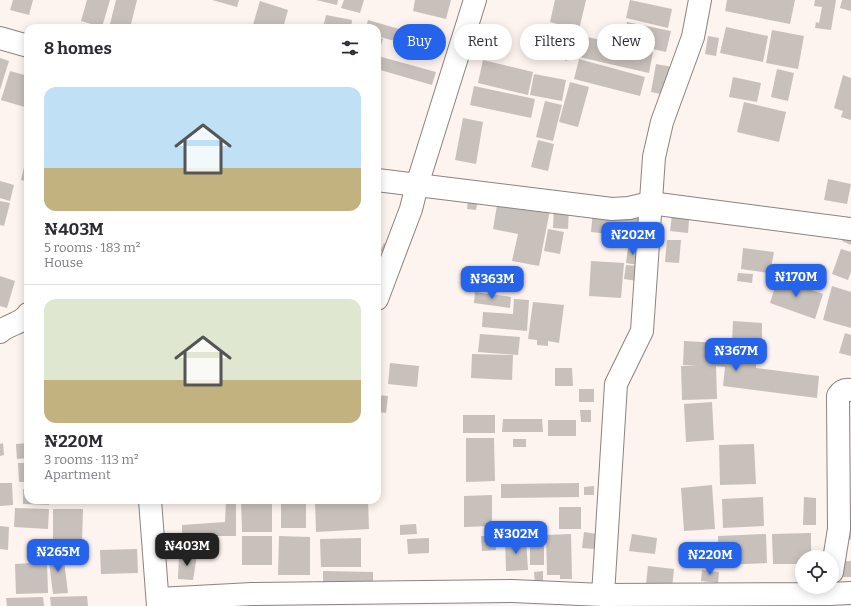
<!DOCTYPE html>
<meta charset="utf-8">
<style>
body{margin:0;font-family:Bitter,serif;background:#f7f7f7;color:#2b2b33;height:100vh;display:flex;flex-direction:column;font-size:15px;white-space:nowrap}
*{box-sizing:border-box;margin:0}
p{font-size:13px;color:#7c7c81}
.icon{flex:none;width:22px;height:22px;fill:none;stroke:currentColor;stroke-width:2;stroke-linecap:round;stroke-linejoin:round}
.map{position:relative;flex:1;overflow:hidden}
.side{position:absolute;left:24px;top:24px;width:357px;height:480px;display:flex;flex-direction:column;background:#fff;border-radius:12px;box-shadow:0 2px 10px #0003}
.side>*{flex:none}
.guide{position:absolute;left:393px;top:24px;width:380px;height:36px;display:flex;gap:8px}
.buttons{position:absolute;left:795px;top:550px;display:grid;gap:8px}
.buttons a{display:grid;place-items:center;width:44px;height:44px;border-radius:50%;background:#fff;box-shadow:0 2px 10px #0003;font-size:20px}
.price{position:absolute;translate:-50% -34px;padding:0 9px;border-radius:8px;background:#2563eb;color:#fff;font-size:13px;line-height:26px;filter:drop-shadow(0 1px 2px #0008)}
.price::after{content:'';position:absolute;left:50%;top:24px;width:12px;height:9px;margin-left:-6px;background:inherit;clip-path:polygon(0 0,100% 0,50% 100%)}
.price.current{background:#222;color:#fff}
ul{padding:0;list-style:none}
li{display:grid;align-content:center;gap:8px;height:212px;padding:0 20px}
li+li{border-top:1px solid #e1e1e2}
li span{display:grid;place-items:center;height:124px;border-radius:12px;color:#555}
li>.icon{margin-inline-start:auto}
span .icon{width:72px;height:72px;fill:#fffc;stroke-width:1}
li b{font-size:17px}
h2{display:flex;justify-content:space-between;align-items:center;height:48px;padding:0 20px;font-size:17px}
.tag{padding:0 14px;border-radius:18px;background:#fff;box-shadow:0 2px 10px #0003;font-size:14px;line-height:36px}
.tag.current{background:#2563eb;color:#fff}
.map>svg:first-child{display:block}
</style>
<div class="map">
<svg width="851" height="606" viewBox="0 0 851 606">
<rect width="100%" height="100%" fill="#fdf3ef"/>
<g fill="#c8c0bb">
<path d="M13 0H33L29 15 10 10Z"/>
<path d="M87 0H110L102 27 81 21Z"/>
<path d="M116 0H137L130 28H109Z"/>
<path d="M212 0H239L237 7Z"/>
<path d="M316 0H338L337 5Z"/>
<path d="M344 0H364L360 13 341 8Z"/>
<path d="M415 0H451L446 19 413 11Z"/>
<path d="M555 0H586L579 30 550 22Z"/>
<path d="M630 0 672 9 668 28 626 18Z"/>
<path d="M727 0H795L790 24 725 11Z"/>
<path d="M815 0H836L831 30 815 28 816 22 819 23 822 7 814 6Z"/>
<path d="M842 0H851V11L840 8Z"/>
<path d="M260 1 288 10 283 28H252Z"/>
<path d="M326 15 352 20 351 28H323Z"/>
<path d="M368 20 444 42 441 54 377 36V28H366Z"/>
<path d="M627 22 671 31 666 52 623 42Z"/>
<path d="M726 27 768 36 763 62 720 53Z"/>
<path d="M548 29 574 36 567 61 541 54Z"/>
<path d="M772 30 804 36 798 69 766 63Z"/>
<path d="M583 36 653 52 649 73 579 57Z"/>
<path d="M708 36 719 38 716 56 705 54Z"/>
<path d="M377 37 383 39 378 56 436 72 432 85 377 69Z"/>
<path d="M0 58 9 61 0 90Z"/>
<path d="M579 59 645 77 640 96 574 79Z"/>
<path d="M483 60 533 72 528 95 478 83Z"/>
<path d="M656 64 672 67 666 95 651 92Z"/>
<path d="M777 69 794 73 788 101 771 97Z"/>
<path d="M10 71 28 76V108L1 100Z"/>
<path d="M534 74 566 80 562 101 530 95Z"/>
<path d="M843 75 851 78V120L841 117 843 111 834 108Z"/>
<path d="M733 77 761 83 757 102 729 97Z"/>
<path d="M570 82 589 87 578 127 559 122Z"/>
<path d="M474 86 535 99 531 118 470 105Z"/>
<path d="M545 101 562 105 553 141 536 137Z"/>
<path d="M744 102 786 112 779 142 737 132Z"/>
<path d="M463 118 483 122 476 164 455 160Z"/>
<path d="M538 140 554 144 548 171 531 167Z"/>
<path d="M25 163H28V182L21 180Z"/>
<path d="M828 179 851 184 847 204 824 200Z"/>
<path d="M0 181 14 185 10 201 0 198Z"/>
<path d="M468 200 478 201 476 210 467 209Z"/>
<path d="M0 201 10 203 4 226 0 225Z"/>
<path d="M497 205 522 209 523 205 550 210 539 266 512 261 518 234 493 229Z"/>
<path d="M554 207H569L568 229 553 228Z"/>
<path d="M673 207 690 209 688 233 670 231Z"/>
<path d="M593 210 640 215 638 237 591 232Z"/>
<path d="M548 229 564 232 560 254 544 251Z"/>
<path d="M846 230 851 232V245L842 241Z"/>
<path d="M667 240H681L679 263 665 262Z"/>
<path d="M384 243 392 248 388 255 380 251Z"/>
<path d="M628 248 641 250 638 265 626 263Z"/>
<path d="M743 248 774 252 770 273 741 269Z"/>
<path d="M841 249 851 252V272L848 280 832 274Z"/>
<path d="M591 261 624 263 621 298 589 296Z"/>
<path d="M626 265 639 266 637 281 624 279Z"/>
<path d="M738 273 753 274 752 283 737 281Z"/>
<path d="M0 276 15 281 7 308 0 306Z"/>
<path d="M778 278 823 294 815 319 770 303Z"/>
<path d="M832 286 851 292V328L823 320Z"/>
<path d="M475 292 511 297 510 308 474 303Z"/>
<path d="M514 299 529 300 527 331 482 327 483 312 513 314Z"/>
<path d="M533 302 564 305 559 343 548 341V346L537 345V340L528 339Z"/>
<path d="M733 321 762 323V344L732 343Z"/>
<path d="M845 333 851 335V356L839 353Z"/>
<path d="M480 334 520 337 518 355 478 352Z"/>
<path d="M684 341 757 345 756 368 819 376 817 398 723 386 725 367 716 366 717 399 682 400 681 366H697L683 365Z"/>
<path d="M472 354 513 355 512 380 471 378Z"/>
<path d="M390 363 419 366 417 387 388 384Z"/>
<path d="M555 368H572L573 386H555Z"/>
<rect x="579" y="389" width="15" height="13"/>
<path d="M377 395 388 396 386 413 377 412Z"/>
<path d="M712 402 714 440 686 442 684 404Z"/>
<path d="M580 410H591V422H581Z"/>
<rect x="463" y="415" width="32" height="18"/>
<path d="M503 419H542L543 432H502Z"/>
<rect x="548" y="420" width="28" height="16"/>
<path d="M466 438H494L495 481 466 482Z"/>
<rect x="513" y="439" width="13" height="8"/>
<path d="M3 443 4 455 0 456V444Z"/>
<path d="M28 443V458L17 459 16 444Z"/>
<path d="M754 444 756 484 720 485 719 445Z"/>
<path d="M18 463H28V482H19Z"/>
<path d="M0 483H12L13 505 0 506Z"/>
<path d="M579 483V497L501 498V484Z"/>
<path d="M712 485 715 529 684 531 681 488Z"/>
<path d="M594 486V495H584V487Z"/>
<path d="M23 489 28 490V500H49V505L23 504Z"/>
<path d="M492 495V526L464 527V496Z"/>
<path d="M763 497 764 526 723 528 722 499Z"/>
<path d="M804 497 816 498V525H803Z"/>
<path d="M53 500H83V504L53 503Z"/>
<path d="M226 500H236V536H182V525L225 522Z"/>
<path d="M241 500H272V532H242Z"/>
<rect x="281" y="500" width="25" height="28"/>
<path d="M315 500H368L369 529 316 532Z"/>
<rect x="559" y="507" width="22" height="22"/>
<path d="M15 508 49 509 48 529 14 527Z"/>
<path d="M53 509H83L82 541 53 540Z"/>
<path d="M851 520V540L844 537Z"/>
<path d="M416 524 417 534 400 535V525Z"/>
<path d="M0 526 9 527 8 550 0 549Z"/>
<path d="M584 532 597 534 595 549 582 548Z"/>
<path d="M811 533V557H802V564H773L772 534Z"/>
<path d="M571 534 572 579H560V575H547L546 535Z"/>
<path d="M632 534 657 538 655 554 629 551Z"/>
<path d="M766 534 767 563 719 565 718 536Z"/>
<rect x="242" y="536" width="30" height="29"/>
<path d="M279 536 310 537V575H278Z"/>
<path d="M481 536H495L496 550 482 551Z"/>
<path d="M361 538V567H321L320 539Z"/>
<path d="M429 538V553L408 554 407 539Z"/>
<path d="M526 538 528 570 506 571 505 539Z"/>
<path d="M544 538V565H530V539Z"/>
<path d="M137 549 138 573 101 574 100 550Z"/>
<path d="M63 552 68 593 53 594 48 554Z"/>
<path d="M179 554 197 556 193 580 178 579Z"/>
<path d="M839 561H851V577H840Z"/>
<path d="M47 562 48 593 16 594 15 564Z"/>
<path d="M648 566 674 569 672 587 646 584Z"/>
<path d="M702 570 719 572 718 583 701 581Z"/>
<path d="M323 571 373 572V583H323Z"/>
<path d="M543 571V584H535L534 572Z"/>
<path d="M87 596 88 606H51L50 597Z"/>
<path d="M43 597 44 606H7L6 598Z"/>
</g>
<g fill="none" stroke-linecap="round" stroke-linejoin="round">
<g stroke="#8b837f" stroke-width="24">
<g id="minor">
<path d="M0 38 28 46"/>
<path d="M377 180 612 209 629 208 650 203 851 229"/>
<path d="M377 299 411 209 417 185 475 0"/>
<path d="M0 332C8 324 22 324 28 314"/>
<path d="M150 500 158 606"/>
<path d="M832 572 839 529 838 396C841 391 845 389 851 390"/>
<path d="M603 595 616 384 642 331 654 157 662 122 693 37 700 0"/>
<path d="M158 599 252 594 512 591 603 595 829 594 851 593"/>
</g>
</g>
<use href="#minor" stroke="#fff" stroke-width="22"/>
</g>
</svg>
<div class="buttons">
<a><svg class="icon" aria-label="locate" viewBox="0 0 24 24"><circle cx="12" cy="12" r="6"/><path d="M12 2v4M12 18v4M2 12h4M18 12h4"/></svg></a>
</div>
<b class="price" style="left:633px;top:256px">₦202M</b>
<b class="price" style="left:796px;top:298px">₦170M</b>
<b class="price" style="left:492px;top:300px">₦363M</b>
<b class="price" style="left:736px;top:372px">₦367M</b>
<b class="price" style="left:516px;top:555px">₦302M</b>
<b class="price current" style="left:187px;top:567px">₦403M</b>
<b class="price" style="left:58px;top:573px">₦265M</b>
<b class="price" style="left:710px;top:576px">₦220M</b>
<div class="guide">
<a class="tag current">Buy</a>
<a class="tag">Rent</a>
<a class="tag">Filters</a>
<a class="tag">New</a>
</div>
<section class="side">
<h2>8 homes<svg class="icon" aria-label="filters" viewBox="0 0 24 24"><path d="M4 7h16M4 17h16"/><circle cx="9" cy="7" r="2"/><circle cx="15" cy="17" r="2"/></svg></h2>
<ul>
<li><span style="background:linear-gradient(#bfe0f5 65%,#c2b280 0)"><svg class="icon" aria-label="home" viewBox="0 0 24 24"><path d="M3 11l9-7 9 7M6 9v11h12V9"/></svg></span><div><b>₦403M</b><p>5 rooms · 183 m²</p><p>House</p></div></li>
<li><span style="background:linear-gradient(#dfe7d0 65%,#c2b280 0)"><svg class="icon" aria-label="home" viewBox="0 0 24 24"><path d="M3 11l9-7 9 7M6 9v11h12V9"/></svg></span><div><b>₦220M</b><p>3 rooms · 113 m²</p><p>Apartment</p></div></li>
</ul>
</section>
</div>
